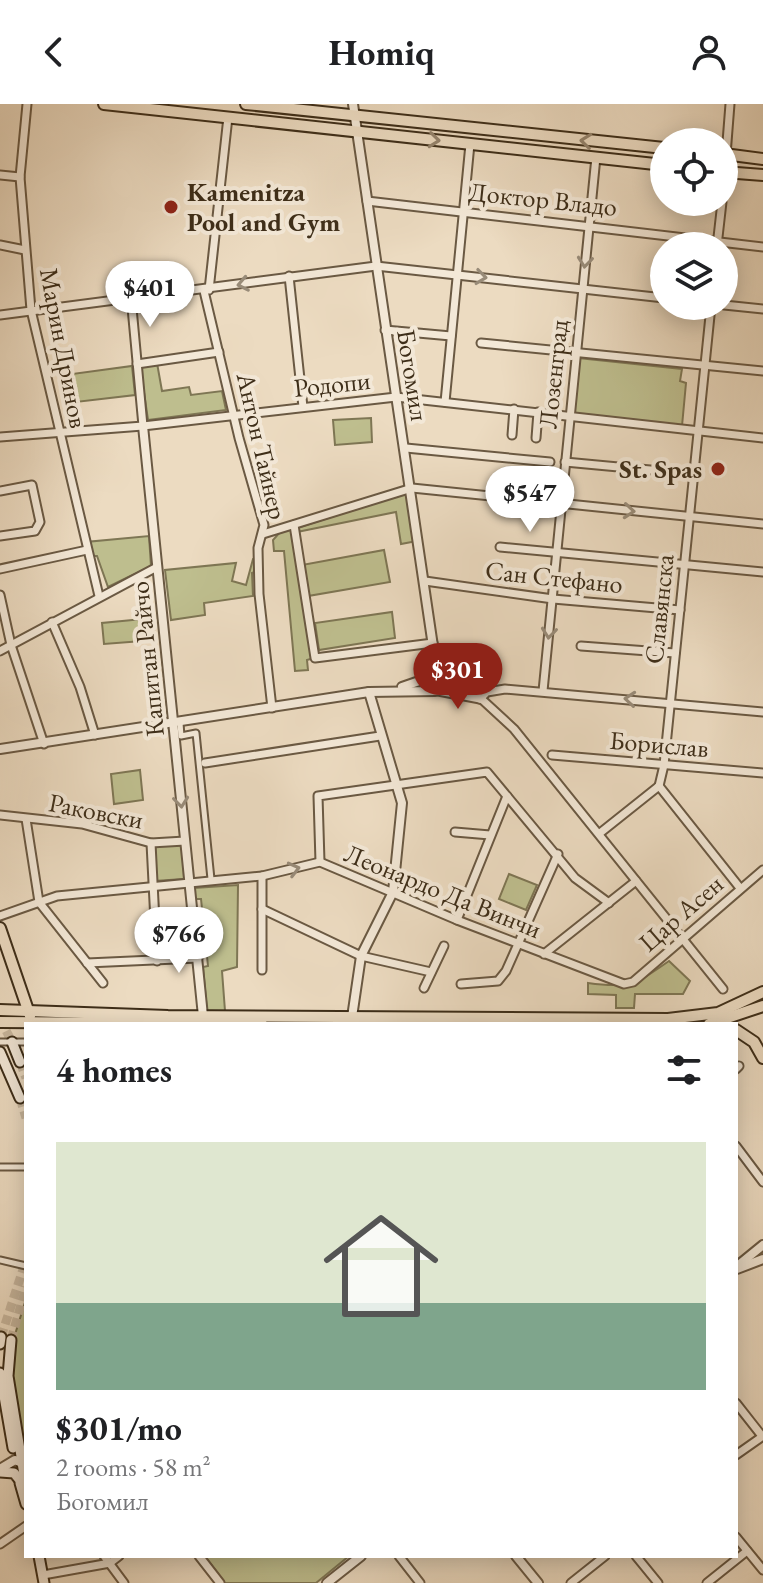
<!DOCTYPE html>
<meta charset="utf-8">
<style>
body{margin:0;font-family:"EB Garamond",serif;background:#f2f2f2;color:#202124;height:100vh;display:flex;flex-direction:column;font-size:30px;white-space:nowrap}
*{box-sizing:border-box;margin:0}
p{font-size:26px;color:#757577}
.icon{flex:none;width:44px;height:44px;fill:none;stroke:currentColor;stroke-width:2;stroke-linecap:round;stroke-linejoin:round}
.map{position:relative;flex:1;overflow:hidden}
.side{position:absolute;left:24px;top:918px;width:714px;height:536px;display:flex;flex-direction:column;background:#fff;border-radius:0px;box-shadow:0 4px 20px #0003}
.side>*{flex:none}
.fabs{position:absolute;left:650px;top:24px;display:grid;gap:16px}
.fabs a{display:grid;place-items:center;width:88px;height:88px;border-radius:50%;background:#fff;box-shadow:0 4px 20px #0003;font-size:40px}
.price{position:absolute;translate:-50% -68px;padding:0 18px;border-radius:28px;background:#fff;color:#222;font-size:26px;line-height:52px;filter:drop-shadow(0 2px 4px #0008)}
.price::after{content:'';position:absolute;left:50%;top:48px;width:24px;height:18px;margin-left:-12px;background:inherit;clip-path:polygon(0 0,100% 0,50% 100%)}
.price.on{background:#8f2418;color:#fff}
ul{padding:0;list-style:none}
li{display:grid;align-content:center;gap:16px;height:424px;padding:0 32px}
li+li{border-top:2px solid #e0e0e0}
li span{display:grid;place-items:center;height:248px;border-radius:0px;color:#555}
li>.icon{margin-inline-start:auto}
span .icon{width:144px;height:144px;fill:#fffc;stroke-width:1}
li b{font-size:34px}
h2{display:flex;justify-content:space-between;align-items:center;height:96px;padding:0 32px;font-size:34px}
header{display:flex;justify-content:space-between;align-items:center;height:104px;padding:0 32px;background:#fff;font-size:36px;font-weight:700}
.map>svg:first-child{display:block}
</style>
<header><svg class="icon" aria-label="back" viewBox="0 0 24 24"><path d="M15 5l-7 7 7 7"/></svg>Homiq<svg class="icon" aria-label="person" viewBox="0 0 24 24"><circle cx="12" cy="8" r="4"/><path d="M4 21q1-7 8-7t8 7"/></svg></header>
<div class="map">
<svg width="763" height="1479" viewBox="0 0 763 1479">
<rect width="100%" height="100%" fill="#ecdbc1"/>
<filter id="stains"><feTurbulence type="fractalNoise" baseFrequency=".0025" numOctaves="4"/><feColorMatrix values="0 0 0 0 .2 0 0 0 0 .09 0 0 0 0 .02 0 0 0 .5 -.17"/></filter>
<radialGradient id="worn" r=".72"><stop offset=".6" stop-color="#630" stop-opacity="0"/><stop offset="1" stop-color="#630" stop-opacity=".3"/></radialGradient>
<g fill="#bebe8e" stroke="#7e7654" stroke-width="2">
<path d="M578 254 682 265 680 277 686 279 682 322 573 310Z"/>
<path d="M157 259 162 287 189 283 191 291 222 287 226 306 148 316 140 261Z"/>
<path d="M132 262 135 291 76 298 72 270Z"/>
<path d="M371 314 372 338 335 341 333 316Z"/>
<path d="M409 388 417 437 401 440 396 408 297 428V424Z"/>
<path d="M291 425 314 554 307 556 308 566 295 567 284 447H274L273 436 281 427Z"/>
<path d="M149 432 151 462 108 483 97 452H90L86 438Z"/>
<path d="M384 446 390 478 308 492 302 461Z"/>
<path d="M257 454V467L252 469 253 492 204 499 205 511 171 516 165 466 236 459 232 477 246 481 253 455Z"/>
<path d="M392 508 395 534 319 546 315 519Z"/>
<path d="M153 514 155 536 104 540 102 519Z"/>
<path d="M140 666 143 696 114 700 111 670Z"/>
<path d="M183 740 184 775 154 777 152 741Z"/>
<path d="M509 770 537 781 526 806 499 795Z"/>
<path d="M238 781 237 863 222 867 225 907H207L203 863 208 862 201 795H195L194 784Z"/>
<path d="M669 857 690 877 683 890H635L634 904H616V891L588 890V879C630 885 636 880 669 857Z"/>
<path d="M26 1195V1369L11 1259 13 1237Z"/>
<path d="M205 1452H349L316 1479H225Z"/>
</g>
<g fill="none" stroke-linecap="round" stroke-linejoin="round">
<g stroke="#c9b89f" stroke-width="9" stroke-dasharray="9 4.5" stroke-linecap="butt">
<path d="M0 915 12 938"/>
<path d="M20 958 26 974"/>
<path d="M20 994 26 1014"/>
<path d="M1 1233 26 1156"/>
<path d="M11 1236 26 1183"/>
</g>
<g stroke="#6a5943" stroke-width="9">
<g id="pedestrian">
<path d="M180 619 181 632 196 629 211 775"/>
<path d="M0 938H26"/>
<path d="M0 1063H26"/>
<path d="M0 1156 26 1162"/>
</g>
</g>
<g stroke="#6a5943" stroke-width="11">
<g id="minor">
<path d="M27 0 20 73 31 206 99 492"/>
<path d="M726 51 730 0"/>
<path d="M0 71 20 73"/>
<path d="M367 97 763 143"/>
<path d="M0 141 25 146"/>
<path d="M717 142 722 98"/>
<path d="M289 172 303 303"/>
<path d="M209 186 228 13"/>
<path d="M204 187 239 334 264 421 258 444 259 490 272 604"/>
<path d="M131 193 143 322"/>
<path d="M724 201 763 205"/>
<path d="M0 211 376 162 664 194"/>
<path d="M385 226 451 232"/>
<path d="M481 239 763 267"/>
<path d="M137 260 219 248"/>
<path d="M445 298 470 40"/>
<path d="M512 331 514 305"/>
<path d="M0 333 143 322 396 293 763 334"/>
<path d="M536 334 538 308"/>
<path d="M406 344 550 358"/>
<path d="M565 358 693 370"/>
<path d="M0 387 32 381 40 418 35 427 0 432"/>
<path d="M294 421 315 554 433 539"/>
<path d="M263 430 412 384 763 420"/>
<path d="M500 443 763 468"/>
<path d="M0 465 87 446"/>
<path d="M425 477 553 495 680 506"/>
<path d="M0 491 11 541 44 640"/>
<path d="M52 518 80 583 95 631"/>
<path d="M581 542 675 549"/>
<path d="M0 547 157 463"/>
<path d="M444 574 475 589 514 625 723 885"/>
<path d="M438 587 480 595"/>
<path d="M543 587 596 53"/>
<path d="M480 595 487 588 505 585 763 608"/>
<path d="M552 651 763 669"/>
<path d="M205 659 380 632"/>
<path d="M659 682 664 661 711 202"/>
<path d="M659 682 740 784"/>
<path d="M0 711 82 720 151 739 185 737"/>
<path d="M26 715 39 798 103 879"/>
<path d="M455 728 490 731"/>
<path d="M600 729 659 682"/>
<path d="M151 739 157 857"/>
<path d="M320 758 318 692 487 668 575 774 609 799"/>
<path d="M262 805 361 852 431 868"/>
<path d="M0 812 57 792 262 772 320 758 457 816 624 880 633 878 763 766"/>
<path d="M457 816 507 692"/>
<path d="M544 850 636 777"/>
<path d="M87 859 198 854"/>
<path d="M262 866V772"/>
<path d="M461 880 498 877 506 867 558 750"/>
<path d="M424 884 444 842"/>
<path d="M736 965 739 962"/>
<path d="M736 1042 763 1078"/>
<path d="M736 1299 762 1332"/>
<path d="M736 1351 763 1332"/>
<path d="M736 1433 763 1466"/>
<path d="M0 1440 26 1422"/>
<path d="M104 1452 124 1479"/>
<path d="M199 1452 220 1479"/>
<path d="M399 1452 420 1479"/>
<path d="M636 1452 658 1479"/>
<path d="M43 1471 110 1459 119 1452"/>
<path d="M571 1479 605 1452"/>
<path d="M707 1479 747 1447"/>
</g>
</g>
<g stroke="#6a5943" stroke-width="12">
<g id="tertiary">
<path d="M143 322 203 912"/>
<path d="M402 583 428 574"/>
<path d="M432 586 427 577 434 550"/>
<path d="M0 645 369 588 435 587 444 582 434 549 353 0"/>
<path d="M351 920 361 852 393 788 402 699 369 588"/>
<path d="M736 1163 763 1141"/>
<path d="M737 1165 763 1155"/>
<path d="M0 1365 15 1356 22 1359"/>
<path d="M516 1452 538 1479"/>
<path d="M327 1479 361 1452"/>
</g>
</g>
<g stroke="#3e2e19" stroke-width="13">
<g id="secondary">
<path d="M12 938 20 958"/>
<path d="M0 948 20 994"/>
<path d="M11 1236 8 1272 26 1383"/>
<path d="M0 1240 1 1233"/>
<path d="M0 1269 13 1344"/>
<path d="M0 1368 14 1369 19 1375"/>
<path d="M20 1379 26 1400"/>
<path d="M39 1452 44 1479"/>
</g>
</g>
<g stroke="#3e2e19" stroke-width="14">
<g id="primary">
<path d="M104 0 664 61"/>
<path d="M246 0 664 44"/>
<path d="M724 50 763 55"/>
<path d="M724 68 763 71"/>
<path d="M0 824 30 912"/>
<path d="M0 906 168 912 668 915 718 909 763 888"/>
<path d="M0 918 262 920"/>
<path d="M709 920 763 902"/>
<path d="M736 926 754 938 763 954"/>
</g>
</g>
<use href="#pedestrian" stroke="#f3e8d7" stroke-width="5"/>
<use href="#minor" stroke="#f3e8d7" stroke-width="7"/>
<use href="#tertiary" stroke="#f3e8d7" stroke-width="8"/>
<use href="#secondary" stroke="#f3e8d7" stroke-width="9"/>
<use href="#primary" stroke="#ecdbc1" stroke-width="10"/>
</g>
<defs><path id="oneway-chevron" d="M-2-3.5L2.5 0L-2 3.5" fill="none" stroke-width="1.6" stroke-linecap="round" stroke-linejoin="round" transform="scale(2)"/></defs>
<g stroke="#95846d">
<use href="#oneway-chevron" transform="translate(434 36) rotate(6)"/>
<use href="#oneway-chevron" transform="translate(586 37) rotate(-174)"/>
</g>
<g stroke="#988b78">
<use href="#oneway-chevron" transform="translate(585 158) rotate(96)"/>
<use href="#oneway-chevron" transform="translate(481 173) rotate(7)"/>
<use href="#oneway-chevron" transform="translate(243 180) rotate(169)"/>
<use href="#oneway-chevron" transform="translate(629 407) rotate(5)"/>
<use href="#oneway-chevron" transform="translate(549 529) rotate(96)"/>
<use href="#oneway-chevron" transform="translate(630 595) rotate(-175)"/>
<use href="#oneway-chevron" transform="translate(181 698) rotate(84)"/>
<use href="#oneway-chevron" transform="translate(294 765) rotate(-14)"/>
</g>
<g fill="#8f2418" stroke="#f3e8d7" stroke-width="3">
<circle cx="171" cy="103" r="8"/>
<circle cx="718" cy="365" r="8"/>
</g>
<g text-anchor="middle" stroke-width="8" stroke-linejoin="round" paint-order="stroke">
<g font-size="26" font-weight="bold" fill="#3e2e19" stroke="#f3e8d7" text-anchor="start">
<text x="187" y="97">Kamenitza<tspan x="187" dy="30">Pool and Gym</tspan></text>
<text x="702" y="374" text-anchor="end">St. Spas</text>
</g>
<g font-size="26" fill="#3e2e19" stroke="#f3e8d7">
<text transform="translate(543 95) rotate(6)" y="9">Доктор Владо</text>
<text transform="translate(64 244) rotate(79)" y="9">Марин Дринов</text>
<text transform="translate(553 270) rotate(-84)" y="9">Лозенград</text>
<text transform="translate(413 271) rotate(81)" y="9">Богомил</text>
<text transform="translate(332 280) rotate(-6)" y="9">Родопи</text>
<text transform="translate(262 342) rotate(77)" y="9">Антон Тайнер</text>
<text transform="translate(554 473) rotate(6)" y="9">Сан Стефано</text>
<text transform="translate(659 505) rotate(-84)" y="9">Славянска</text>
<text transform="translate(147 555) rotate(-96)" y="9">Капитан Райчо</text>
<text transform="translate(659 640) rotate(5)" y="9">Борислав</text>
<text transform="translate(96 707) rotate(11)" y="9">Раковски</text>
<text transform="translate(443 787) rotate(22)" y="9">Леонардо Да Винчи</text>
<text transform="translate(681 809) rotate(-41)" y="9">Цар Асен</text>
</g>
</g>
<rect width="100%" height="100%" filter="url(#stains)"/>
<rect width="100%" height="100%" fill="url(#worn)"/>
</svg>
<div class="fabs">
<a><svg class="icon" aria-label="locate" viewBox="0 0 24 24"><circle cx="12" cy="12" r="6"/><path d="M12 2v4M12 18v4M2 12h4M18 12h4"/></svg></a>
<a><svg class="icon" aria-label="layers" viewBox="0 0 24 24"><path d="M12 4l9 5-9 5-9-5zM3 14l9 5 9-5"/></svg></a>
</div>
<b class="price" style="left:150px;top:225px">$401</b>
<b class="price" style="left:530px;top:430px">$547</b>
<b class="price on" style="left:458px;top:607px">$301</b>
<b class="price" style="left:179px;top:871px">$766</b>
<section class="side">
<h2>4 homes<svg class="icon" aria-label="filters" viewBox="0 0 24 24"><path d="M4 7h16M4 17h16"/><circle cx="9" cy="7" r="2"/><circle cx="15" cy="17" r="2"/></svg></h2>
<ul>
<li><span style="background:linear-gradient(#dfe7d0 65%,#7fa58c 0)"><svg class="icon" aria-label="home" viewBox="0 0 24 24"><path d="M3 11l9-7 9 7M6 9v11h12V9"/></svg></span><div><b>$301/mo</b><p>2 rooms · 58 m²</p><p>Богомил</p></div></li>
</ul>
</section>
</div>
